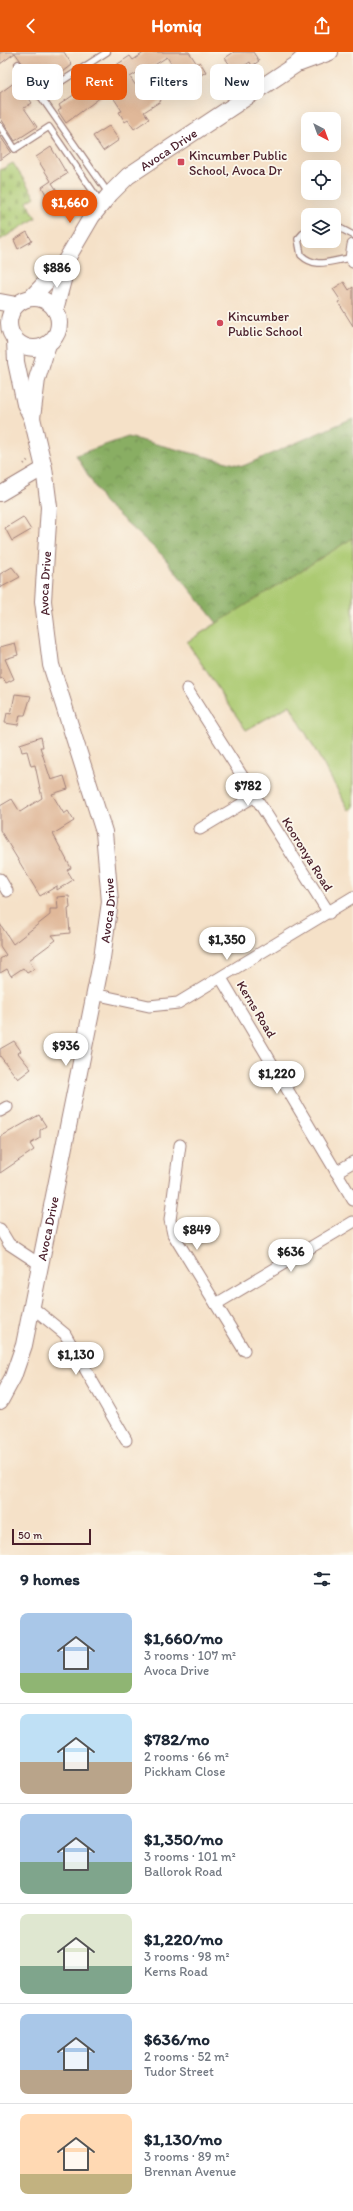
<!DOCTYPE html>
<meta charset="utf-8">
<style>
body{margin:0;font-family:Itim,sans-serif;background:#f2f2f3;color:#1f2937;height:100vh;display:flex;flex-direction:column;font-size:15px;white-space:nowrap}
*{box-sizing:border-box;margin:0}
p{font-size:13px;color:#747a83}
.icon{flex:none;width:22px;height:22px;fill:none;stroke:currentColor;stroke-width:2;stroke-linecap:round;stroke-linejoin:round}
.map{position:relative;height:1503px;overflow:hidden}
.drawer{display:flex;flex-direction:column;background:#fff;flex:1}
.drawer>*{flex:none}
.guide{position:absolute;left:12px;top:12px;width:329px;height:36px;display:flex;gap:8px}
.needle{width:26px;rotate:139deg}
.fabs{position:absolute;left:301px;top:60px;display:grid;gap:8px}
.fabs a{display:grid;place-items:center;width:40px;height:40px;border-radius:8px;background:#fff;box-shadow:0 4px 16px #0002;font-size:20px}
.scale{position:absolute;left:12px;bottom:10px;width:79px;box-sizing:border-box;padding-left:4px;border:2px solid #4a1f2b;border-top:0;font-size:11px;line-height:14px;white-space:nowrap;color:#4a1f2b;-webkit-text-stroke:3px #fbf7ec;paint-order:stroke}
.price{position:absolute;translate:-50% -34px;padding:0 9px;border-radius:14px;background:#fff;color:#222;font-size:13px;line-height:26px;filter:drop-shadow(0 1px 2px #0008)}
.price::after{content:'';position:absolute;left:50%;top:24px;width:12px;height:9px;margin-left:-6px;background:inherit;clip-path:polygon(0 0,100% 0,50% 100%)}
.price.current{background:#ea580c;color:#fff}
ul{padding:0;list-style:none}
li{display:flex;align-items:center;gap:12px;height:100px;padding:0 20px}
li+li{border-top:1px solid #e0e1e3}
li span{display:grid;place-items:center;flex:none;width:112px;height:80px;border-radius:8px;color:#555}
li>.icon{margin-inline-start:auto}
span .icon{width:48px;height:48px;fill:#fffc;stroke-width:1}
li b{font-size:17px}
h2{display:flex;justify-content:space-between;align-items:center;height:48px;padding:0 20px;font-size:17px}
.chip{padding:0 14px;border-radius:8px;background:#fff;box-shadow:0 4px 16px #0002;font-size:14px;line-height:36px}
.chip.current{background:#ea580c;color:#fff}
header{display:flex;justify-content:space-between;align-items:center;height:52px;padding:0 20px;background:#ea580c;color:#fff;font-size:18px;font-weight:800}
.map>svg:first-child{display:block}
</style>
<header><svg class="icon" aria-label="back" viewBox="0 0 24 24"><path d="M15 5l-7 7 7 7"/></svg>Homiq<svg class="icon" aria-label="share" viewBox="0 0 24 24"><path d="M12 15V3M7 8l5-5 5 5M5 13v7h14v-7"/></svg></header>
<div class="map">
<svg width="353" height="1503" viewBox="0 0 353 1503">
<defs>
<pattern id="forest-crowns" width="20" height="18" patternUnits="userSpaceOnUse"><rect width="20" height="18" fill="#89ae64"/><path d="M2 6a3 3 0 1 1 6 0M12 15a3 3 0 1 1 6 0" fill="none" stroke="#728d53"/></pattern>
<pattern id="cemetery-stones" width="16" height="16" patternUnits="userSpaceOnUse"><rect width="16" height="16" fill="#acca72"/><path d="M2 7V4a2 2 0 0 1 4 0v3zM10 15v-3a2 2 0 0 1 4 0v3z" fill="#96ad63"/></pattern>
</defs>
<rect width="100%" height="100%" fill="#fbf7ec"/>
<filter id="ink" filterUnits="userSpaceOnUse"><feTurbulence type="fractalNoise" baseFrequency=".025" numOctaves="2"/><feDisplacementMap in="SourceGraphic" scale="8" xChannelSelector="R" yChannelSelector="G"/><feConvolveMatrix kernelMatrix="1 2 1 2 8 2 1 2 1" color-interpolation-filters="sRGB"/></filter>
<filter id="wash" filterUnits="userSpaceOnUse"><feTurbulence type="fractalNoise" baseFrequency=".012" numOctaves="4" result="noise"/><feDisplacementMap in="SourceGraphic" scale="16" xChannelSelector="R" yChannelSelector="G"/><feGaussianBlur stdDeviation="0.9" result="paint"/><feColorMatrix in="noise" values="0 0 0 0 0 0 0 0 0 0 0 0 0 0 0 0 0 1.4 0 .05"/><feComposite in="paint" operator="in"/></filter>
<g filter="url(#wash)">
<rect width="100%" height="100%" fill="#f5e1c8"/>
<path fill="url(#forest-crowns)" stroke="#6a6648" d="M353 366V756L349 758 290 653 246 678 187 590 217 571 162 503 104 450 76 403 128 385 243 414Z"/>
<path fill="url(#cemetery-stones)" stroke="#7b744e" d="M13 111 35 145 27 150 36 166 0 188V118Z"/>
<path fill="#acca72" stroke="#7b744e" d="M353 486V756L349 758 290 653 246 678 187 590Z"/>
<g id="blocks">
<g fill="#e0b899" fill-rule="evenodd">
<path d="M0 0H64L72 13 41 37 15 1 0 12Z"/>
<path d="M145 0H189L197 12 200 10 206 20 160 47 161 49 144 60 149 67 134 77 128 68 125 70 119 60 122 59 109 39 66 71 58 59 61 57 59 53 75 42 74 40 78 38 75 33 89 24 92 29 130 4 133 8ZM167 5 177 21 142 43 130 25 148 14 150 16Z"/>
<path d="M234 0H253L259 9 252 14 250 10 235 20 225 6Z"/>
<path d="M22 25 33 41 28 45 32 51 24 56 37 75 15 89 0 65V41Z"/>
<path d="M109 74 119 88 103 99 93 84Z"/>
<path d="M0 84 11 100 0 108Z"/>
<path d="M51 95 67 122 52 131 58 140 48 146 42 135 51 129 36 105Z"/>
<path d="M27 180 32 189 18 197 14 188Z"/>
<path d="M344 230 349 238 353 235V274L338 250 341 249 333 237Z"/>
<path d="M23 465 31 478 12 489 5 476Z"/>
<path d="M12 515 20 525 0 536V522Z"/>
<path d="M15 591 18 603 5 607 14 627 6 631 3 626 0 627V595Z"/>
<path d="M15 642 31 644 25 663H20L18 673 5 671 7 661 11 662Z"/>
<path d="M41 685 43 695H40L51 728 64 724 68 737 52 742 64 762 68 759 74 769 53 782 71 816 67 818 73 828 57 838V834L40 844 0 778V754L12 747 20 760 42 746 35 713 31 714 27 699 22 700 20 692Z"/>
<path d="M69 844 70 856 68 857 70 881 52 883 56 888 29 908 34 917 27 921 23 916 11 924 7 917 0 921V907L6 903 0 894V872L13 892 50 863V857H58L57 845Z"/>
<path d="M14 989 21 999 18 1001 31 1017 18 1027 0 1004V997Z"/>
<path d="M39 1063 46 1074 40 1078V1086L30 1092 34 1098 0 1121V1085Z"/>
</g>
</g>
</g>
<g filter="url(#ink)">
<use href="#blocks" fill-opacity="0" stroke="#a0807a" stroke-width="1"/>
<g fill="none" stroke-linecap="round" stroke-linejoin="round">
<g stroke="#a0807a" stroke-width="8">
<g id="service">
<path d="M18 12 109 142"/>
<path d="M39 44 107 0"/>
<path d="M0 74 15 97 49 75 101 151"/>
<path d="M334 173 353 183"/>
<path d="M308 176 298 187 301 203C317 218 331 208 351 206"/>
</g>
</g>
<g stroke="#a0807a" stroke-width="13">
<g id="minor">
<path d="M353 193 351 206 353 210"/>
<path d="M187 637 329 861"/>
<path d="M200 777 255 744"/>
<path d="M0 827 7 839"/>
<path d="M221 926 353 1148"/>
<path d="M94 942 149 954 178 951 353 845"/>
<path d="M0 1059 7 1055"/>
<path d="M180 1093 170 1168 173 1182 244 1298"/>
<path d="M336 1120 353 1110"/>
<path d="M0 1177 9 1192 41 1213"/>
<path d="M216 1252 353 1170"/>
<path d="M32 1255 65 1282 126 1388"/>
</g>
</g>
<g stroke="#a0807a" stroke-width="16">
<path id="tertiary" d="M0 442 44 416"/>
</g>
<g stroke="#a0807a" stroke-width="18">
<g id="secondary">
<path d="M300 11 330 0"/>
<circle cx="34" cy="271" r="25"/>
<path id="s1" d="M31 246 65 210 92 164 110 142 128 124 298 11 310 0"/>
<path d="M0 250 16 253"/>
<path d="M55 258 63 228 65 210"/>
<path d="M32 366 37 327 48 292"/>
<path id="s2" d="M0 1349 13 1325 24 1293 102 906 110 850 104 780 51 613 43 549 49 455 44 416 32 366 25 352 16 310 15 288"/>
</g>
</g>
<path stroke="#a0807a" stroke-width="2" stroke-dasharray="1 3" stroke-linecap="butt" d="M24 412 29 407"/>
<use href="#service" stroke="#fff" stroke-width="5.5"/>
<use href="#minor" stroke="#fff" stroke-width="11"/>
<use href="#tertiary" stroke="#fff" stroke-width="14"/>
<use href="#secondary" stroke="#fff" stroke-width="16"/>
</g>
</g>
<g fill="#d1495b" stroke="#fbf7ec" stroke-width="1.5">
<rect x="177" y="106" width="8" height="8" rx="2"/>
<circle cx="220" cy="271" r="4"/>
</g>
<g text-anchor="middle" stroke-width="3.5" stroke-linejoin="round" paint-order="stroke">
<g font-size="13" fill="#4a1f2b" stroke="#fbf7ec">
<text dy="5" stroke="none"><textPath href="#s1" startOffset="205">Avoca Drive</textPath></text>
<text dy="5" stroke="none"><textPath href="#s2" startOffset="840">Avoca Drive</textPath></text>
<text transform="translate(308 802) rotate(58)" y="5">Kooronya Road</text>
<text dy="5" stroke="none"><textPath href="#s2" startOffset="504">Avoca Drive</textPath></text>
<text transform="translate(257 957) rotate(59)" y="5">Kerns Road</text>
<text dy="5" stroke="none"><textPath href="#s2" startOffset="180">Avoca Drive</textPath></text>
</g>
<g font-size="13" fill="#4a1f2b" stroke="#fbf7ec" text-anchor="start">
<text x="189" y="108">Kincumber Public<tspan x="189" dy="15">School, Avoca Dr</tspan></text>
<text x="228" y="269">Kincumber<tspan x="228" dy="15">Public School</tspan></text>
</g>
</g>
</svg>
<div class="fabs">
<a><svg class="needle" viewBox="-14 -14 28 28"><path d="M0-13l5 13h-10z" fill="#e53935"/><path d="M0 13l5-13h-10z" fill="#747a83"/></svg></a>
<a><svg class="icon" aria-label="locate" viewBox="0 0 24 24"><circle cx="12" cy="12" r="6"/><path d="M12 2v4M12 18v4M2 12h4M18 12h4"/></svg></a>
<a><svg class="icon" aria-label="layers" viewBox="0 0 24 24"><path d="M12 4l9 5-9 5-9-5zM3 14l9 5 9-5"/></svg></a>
</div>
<div class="scale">50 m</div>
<b class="price current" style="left:70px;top:172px">$1,660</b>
<b class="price" style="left:57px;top:237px">$886</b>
<b class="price" style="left:248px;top:755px">$782</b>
<b class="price" style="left:227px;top:909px">$1,350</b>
<b class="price" style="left:66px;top:1015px">$936</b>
<b class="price" style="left:277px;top:1043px">$1,220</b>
<b class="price" style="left:197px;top:1199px">$849</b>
<b class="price" style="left:291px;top:1221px">$636</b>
<b class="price" style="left:76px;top:1324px">$1,130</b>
<div class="guide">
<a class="chip">Buy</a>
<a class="chip current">Rent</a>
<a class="chip">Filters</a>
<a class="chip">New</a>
</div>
</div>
<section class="drawer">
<h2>9 homes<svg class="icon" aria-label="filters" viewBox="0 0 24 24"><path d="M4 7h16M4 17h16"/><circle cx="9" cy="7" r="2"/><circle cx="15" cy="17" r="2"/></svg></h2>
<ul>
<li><span style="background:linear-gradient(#a9c7e8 75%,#8fb573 0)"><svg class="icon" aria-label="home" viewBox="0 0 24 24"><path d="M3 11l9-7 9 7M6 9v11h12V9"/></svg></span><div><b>$1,660/mo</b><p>3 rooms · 107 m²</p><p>Avoca Drive</p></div></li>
<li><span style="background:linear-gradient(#bfe0f5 60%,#b9a48a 0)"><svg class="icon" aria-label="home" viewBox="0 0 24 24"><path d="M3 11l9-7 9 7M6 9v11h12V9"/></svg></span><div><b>$782/mo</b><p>2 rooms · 66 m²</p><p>Pickham Close</p></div></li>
<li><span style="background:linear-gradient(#a9c7e8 60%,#7fa58c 0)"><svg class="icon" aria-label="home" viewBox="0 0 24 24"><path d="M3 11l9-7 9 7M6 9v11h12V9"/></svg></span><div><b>$1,350/mo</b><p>3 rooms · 101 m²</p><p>Ballorok Road</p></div></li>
<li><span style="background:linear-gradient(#dfe7d0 65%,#7fa58c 0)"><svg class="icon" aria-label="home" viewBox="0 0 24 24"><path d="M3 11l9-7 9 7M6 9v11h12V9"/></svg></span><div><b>$1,220/mo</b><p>3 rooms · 98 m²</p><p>Kerns Road</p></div></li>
<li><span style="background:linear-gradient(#a9c7e8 70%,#b9a48a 0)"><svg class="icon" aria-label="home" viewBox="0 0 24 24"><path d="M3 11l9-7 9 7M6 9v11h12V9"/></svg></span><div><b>$636/mo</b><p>2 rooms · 52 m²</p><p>Tudor Street</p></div></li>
<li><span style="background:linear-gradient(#ffd9b3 75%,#c2b280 0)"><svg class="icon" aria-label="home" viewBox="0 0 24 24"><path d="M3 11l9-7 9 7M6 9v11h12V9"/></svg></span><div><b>$1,130/mo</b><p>3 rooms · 89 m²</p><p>Brennan Avenue</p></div></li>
</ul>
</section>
